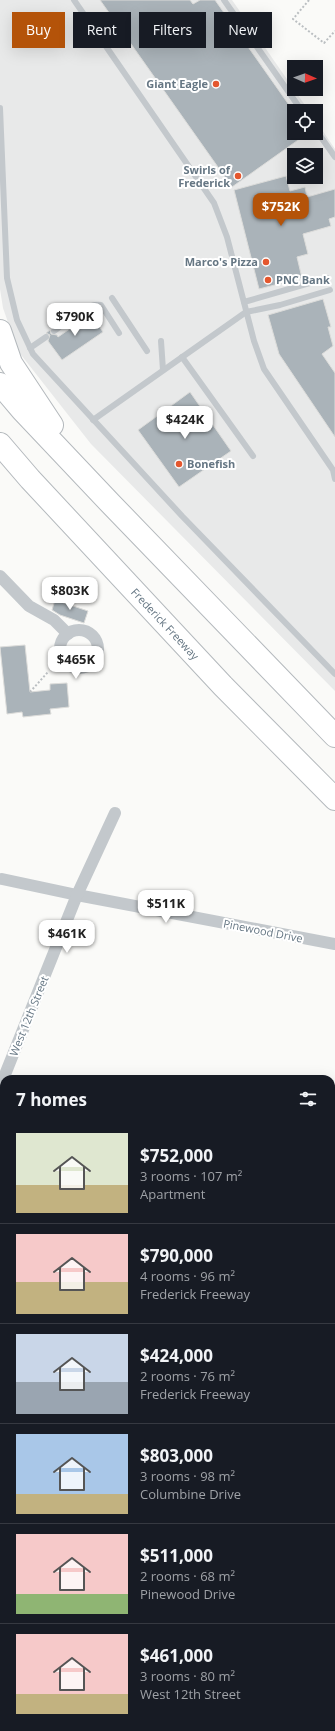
<!DOCTYPE html>
<meta charset="utf-8">
<style>
body{margin:0;font-family:"Open Sans",sans-serif;background:#20242c;color:#f1f3f6;height:100vh;display:flex;flex-direction:column;font-size:15px;white-space:nowrap}
*{box-sizing:border-box;margin:0}
p{font-size:13px;color:#9ea1a6}
.icon{flex:none;width:22px;height:22px;fill:none;stroke:currentColor;stroke-width:2;stroke-linecap:round;stroke-linejoin:round}
.map{position:relative;flex:1;overflow:hidden}
.details{position:absolute;left:0px;top:1075px;width:335px;height:656px;display:flex;flex-direction:column;background:#171b24;border-radius:12px 12px 0 0;box-shadow:0 4px 16px #0002}
.details>*{flex:none}
.top-card{position:absolute;left:12px;top:12px;width:311px;height:36px;display:flex;gap:8px}
.needle{width:26px;rotate:92deg}
.controls{position:absolute;left:287px;top:60px;display:grid;gap:8px}
.controls a{display:grid;place-items:center;width:36px;height:36px;border-radius:0px;background:#171b24;box-shadow:0 4px 16px #0002;font-size:20px}
.price{position:absolute;translate:-50% -34px;padding:0 9px;border-radius:8px;background:#fff;color:#222;font-size:13px;line-height:26px;filter:drop-shadow(0 1px 2px #0008)}
.price::after{content:'';position:absolute;left:50%;top:24px;width:12px;height:9px;margin-left:-6px;background:inherit;clip-path:polygon(0 0,100% 0,50% 100%)}
.price.active{background:#b45309;color:#fff}
ul{padding:0;list-style:none}
li{display:flex;align-items:center;gap:12px;height:100px;padding:0 16px}
li+li{border-top:1px solid #363941}
li span{display:grid;place-items:center;flex:none;width:112px;height:80px;border-radius:0px;color:#555}
li>.icon{margin-inline-start:auto}
span .icon{width:48px;height:48px;fill:#fffc;stroke-width:1}
li b{font-size:17px}
h2{display:flex;justify-content:space-between;align-items:center;height:48px;padding:0 16px;font-size:17px}
.chip{padding:0 14px;border-radius:0px;background:#171b24;box-shadow:0 4px 16px #0002;font-size:14px;line-height:36px}
.chip.active{background:#b45309;color:#fff}
.map>svg:first-child{display:block}
</style>
<div class="map">
<svg width="335" height="1731" viewBox="0 0 335 1731">
<rect width="100%" height="100%" fill="#fafaf8"/>
<path fill="#e8e9e9" fill-rule="evenodd" d="M0 0H232L309 111H294V133H316V121L335 149V691L91 444 18 351 3 308 0 289ZM294 155H316V177H294Z"/>
<g fill="#aab3b9" stroke="#dcdcda">
<path d="M100 0H190L193 4 200 0H215L294 112V133H308L232 187Z"/>
<path d="M286 176 290 191 305 187 307 197 335 189V217L329 219 331 226 303 234 308 254 297 257 302 278 259 289 234 190Z"/>
<path d="M323 299 331 327H328L333 346 322 354 335 373V437L279 354 268 315Z"/>
<path d="M91 314 103 332 62 360 48 341 50 335 46 333 50 330 51 334 57 335 58 337Z"/>
<path d="M190 392 231 451 179 487 138 430Z"/>
<path d="M55 600 88 611 84 623 60 615 52 610Z"/>
<path d="M25 645 30 692 50 690V684L67 683 69 707 50 709 51 714 23 717 22 712 7 714 0 647Z"/>
</g>
<g fill="none" stroke-linecap="round" stroke-linejoin="round">
<g stroke="#b3babf" stroke-width="20">
<g id="secondary">
<path d="M0 1237 4 1242"/>
<path d="M0 1454H4"/>
<path d="M331 1459H335"/>
<path d="M0 1691 4 1682"/>
</g>
</g>
<g stroke="#b4b9bd" stroke-width="24">
<g id="highway">
<path d="M0 331 11 363 52 425"/>
<path d="M0 384 22 410 110 503 335 736"/>
<path d="M0 444 30 479 223 686 335 799"/>
</g>
</g>
<g stroke="#bbbfc2" stroke-width="2" stroke-dasharray="2 2" stroke-linecap="butt">
<path d="M309 0 293 19 324 43 335 31"/>
<path d="M30 692 48 672"/>
<path d="M331 1328 335 1333"/>
</g>
<g stroke="#c3c8cc" stroke-width="6">
<path d="M74 0 214 203 227 237 254 341 264 369 333 470 335 479"/>
<path d="M224 0 302 111"/>
<path d="M0 108 7 278 17 320 33 354 182 516 335 674"/>
<path d="M316 130 335 157"/>
<path d="M112 298 147 351"/>
<path d="M244 302 327 278"/>
<path d="M54 331C67 322 85 303 101 305L119 333"/>
<path d="M161 341 163 370"/>
<path d="M30 348 46 337"/>
<path d="M182 357 253 456"/>
<path d="M93 420 246 312 280 305 330 290"/>
<path d="M331 1292 335 1288"/>
<path d="M91 1731 93 1727"/>
</g>
<g stroke="#c3c8cc" stroke-width="12">
<path d="M0 576 29 606 54 620 68 634"/>
<circle cx="79" cy="649" r="19"/>
<path d="M2 879 77 895 335 944"/>
<path d="M0 1087 77 895 115 813"/>
<path d="M331 1110H335"/>
<path d="M331 1233 335 1226"/>
<path d="M136 1727 146 1731"/>
<path d="M182 1731 184 1727"/>
</g>
<use href="#secondary" stroke="#fff" stroke-width="18"/>
<use href="#highway" stroke="#fff" stroke-width="22"/>
</g>
<g fill="#e4572e" stroke="#fff" stroke-width="1.5">
<circle cx="216" cy="84" r="4"/>
<circle cx="238" cy="176" r="4"/>
<circle cx="266" cy="262" r="4"/>
<circle cx="268" cy="280" r="4"/>
<circle cx="179" cy="464" r="4"/>
</g>
<g text-anchor="middle" stroke-width="4" stroke-linejoin="round" paint-order="stroke">
<g font-size="11" font-weight="bold" fill="#657683" stroke="#fff" text-anchor="end">
<text x="208" y="88">Giant Eagle</text>
<text x="230" y="174">Swirls of<tspan x="230" dy="13">Frederick</tspan></text>
<text x="258" y="266">Marco's Pizza</text>
<text x="276" y="284" text-anchor="start">PNC Bank</text>
<text x="187" y="468" text-anchor="start">Bonefish</text>
</g>
<g font-size="11" fill="#657683" stroke="#fff">
<text transform="translate(165 624) rotate(47)" y="4">Frederick Freeway</text>
<text transform="translate(263 931) rotate(11)" y="4">Pinewood Drive</text>
<text transform="translate(29 1016) rotate(-68)" y="4">West 12th Street</text>
</g>
</g>
</svg>
<div class="controls">
<a><svg class="needle" viewBox="-14 -14 28 28"><path d="M0-13l5 13h-10z" fill="#e53935"/><path d="M0 13l5-13h-10z" fill="#9ea1a6"/></svg></a>
<a><svg class="icon" aria-label="locate" viewBox="0 0 24 24"><circle cx="12" cy="12" r="6"/><path d="M12 2v4M12 18v4M2 12h4M18 12h4"/></svg></a>
<a><svg class="icon" aria-label="layers" viewBox="0 0 24 24"><path d="M12 4l9 5-9 5-9-5zM3 14l9 5 9-5"/></svg></a>
</div>
<b class="price active" style="left:281px;top:227px">$752K</b>
<b class="price" style="left:75px;top:337px">$790K</b>
<b class="price" style="left:185px;top:440px">$424K</b>
<b class="price" style="left:70px;top:611px">$803K</b>
<b class="price" style="left:76px;top:680px">$465K</b>
<b class="price" style="left:166px;top:924px">$511K</b>
<b class="price" style="left:67px;top:954px">$461K</b>
<div class="top-card">
<a class="chip active">Buy</a>
<a class="chip">Rent</a>
<a class="chip">Filters</a>
<a class="chip">New</a>
</div>
<section class="details">
<h2>7 homes<svg class="icon" aria-label="filters" viewBox="0 0 24 24"><path d="M4 7h16M4 17h16"/><circle cx="9" cy="7" r="2"/><circle cx="15" cy="17" r="2"/></svg></h2>
<ul>
<li><span style="background:linear-gradient(#dfe7d0 65%,#c2b280 0)"><svg class="icon" aria-label="home" viewBox="0 0 24 24"><path d="M3 11l9-7 9 7M6 9v11h12V9"/></svg></span><div><b>$752,000</b><p>3 rooms · 107 m²</p><p>Apartment</p></div></li>
<li><span style="background:linear-gradient(#f6c9c9 60%,#c2b280 0)"><svg class="icon" aria-label="home" viewBox="0 0 24 24"><path d="M3 11l9-7 9 7M6 9v11h12V9"/></svg></span><div><b>$790,000</b><p>4 rooms · 96 m²</p><p>Frederick Freeway</p></div></li>
<li><span style="background:linear-gradient(#c9d6e8 60%,#9aa5b1 0)"><svg class="icon" aria-label="home" viewBox="0 0 24 24"><path d="M3 11l9-7 9 7M6 9v11h12V9"/></svg></span><div><b>$424,000</b><p>2 rooms · 76 m²</p><p>Frederick Freeway</p></div></li>
<li><span style="background:linear-gradient(#a9c7e8 75%,#c2b280 0)"><svg class="icon" aria-label="home" viewBox="0 0 24 24"><path d="M3 11l9-7 9 7M6 9v11h12V9"/></svg></span><div><b>$803,000</b><p>3 rooms · 98 m²</p><p>Columbine Drive</p></div></li>
<li><span style="background:linear-gradient(#f6c9c9 75%,#8fb573 0)"><svg class="icon" aria-label="home" viewBox="0 0 24 24"><path d="M3 11l9-7 9 7M6 9v11h12V9"/></svg></span><div><b>$511,000</b><p>2 rooms · 68 m²</p><p>Pinewood Drive</p></div></li>
<li><span style="background:linear-gradient(#f6c9c9 75%,#c2b280 0)"><svg class="icon" aria-label="home" viewBox="0 0 24 24"><path d="M3 11l9-7 9 7M6 9v11h12V9"/></svg></span><div><b>$461,000</b><p>3 rooms · 80 m²</p><p>West 12th Street</p></div></li>
</ul>
</section>
</div>
